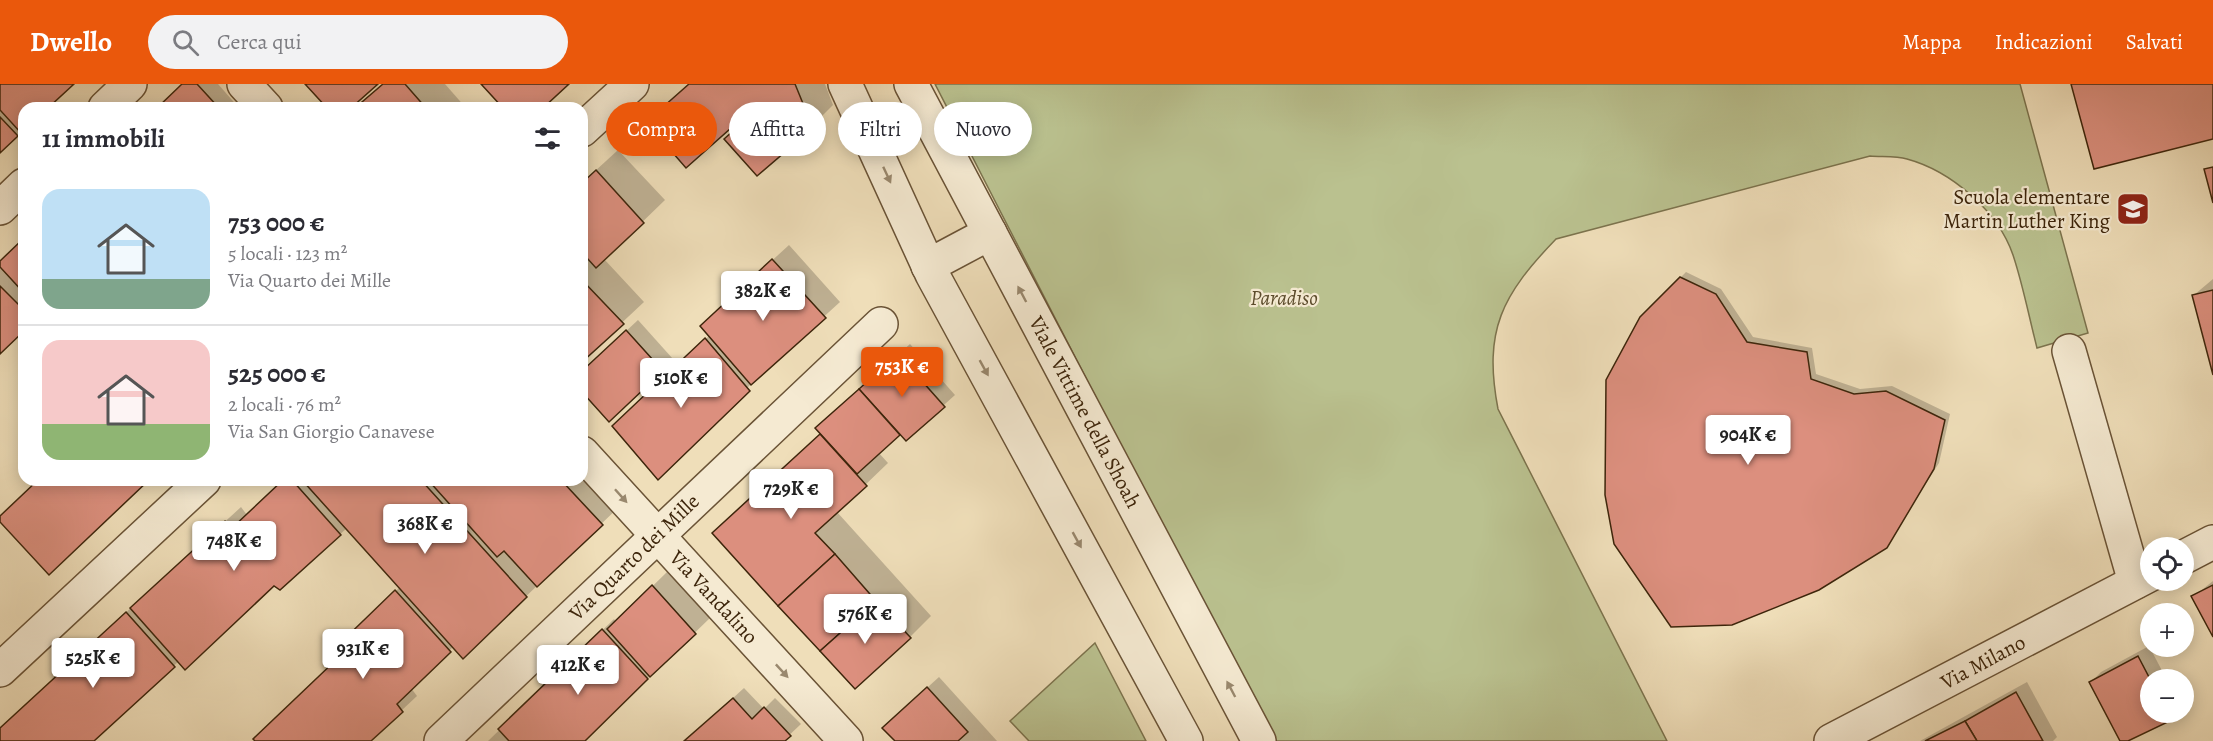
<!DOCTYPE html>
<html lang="it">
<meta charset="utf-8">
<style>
body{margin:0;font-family:Alegreya,serif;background:#f2f2f3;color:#2b2b33;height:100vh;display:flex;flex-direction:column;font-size:22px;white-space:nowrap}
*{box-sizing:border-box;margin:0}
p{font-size:20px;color:#7c7c81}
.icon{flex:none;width:33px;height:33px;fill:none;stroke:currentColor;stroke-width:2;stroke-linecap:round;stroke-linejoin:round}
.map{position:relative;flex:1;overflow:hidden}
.details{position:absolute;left:18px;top:18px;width:570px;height:384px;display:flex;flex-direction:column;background:#fff;border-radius:18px;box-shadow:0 3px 15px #0003}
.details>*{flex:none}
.guide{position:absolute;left:606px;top:18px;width:570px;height:54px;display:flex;gap:12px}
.fabs{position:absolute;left:2140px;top:453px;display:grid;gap:12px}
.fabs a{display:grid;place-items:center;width:54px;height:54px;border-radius:50%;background:#fff;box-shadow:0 3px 15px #0003;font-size:30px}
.price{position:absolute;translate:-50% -51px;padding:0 14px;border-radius:6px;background:#fff;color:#222;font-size:20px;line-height:39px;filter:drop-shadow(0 2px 3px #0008)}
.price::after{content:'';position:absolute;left:50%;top:36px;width:18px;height:14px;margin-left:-9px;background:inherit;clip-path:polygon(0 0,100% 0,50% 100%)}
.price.current{background:#ea580c;color:#fff}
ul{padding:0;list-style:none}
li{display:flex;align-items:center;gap:18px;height:150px;padding:0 24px}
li+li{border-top:2px solid #e1e1e2}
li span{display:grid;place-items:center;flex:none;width:168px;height:120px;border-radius:18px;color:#555}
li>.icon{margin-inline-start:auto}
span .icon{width:72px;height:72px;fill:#fffc;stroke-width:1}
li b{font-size:26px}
h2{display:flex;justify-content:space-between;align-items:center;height:72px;padding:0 24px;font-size:26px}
.chip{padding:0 21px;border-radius:27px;background:#fff;box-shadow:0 3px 15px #0003;font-size:21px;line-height:54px}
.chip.current{background:#ea580c;color:#fff}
header{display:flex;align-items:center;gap:36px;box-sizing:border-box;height:84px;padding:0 30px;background:#ea580c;color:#fff}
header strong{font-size:28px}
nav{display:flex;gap:33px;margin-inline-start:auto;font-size:21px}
.search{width:420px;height:54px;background:#f2f2f3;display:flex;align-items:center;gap:15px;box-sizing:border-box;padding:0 21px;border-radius:33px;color:#7c7c81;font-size:22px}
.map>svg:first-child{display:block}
</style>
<header>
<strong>Dwello</strong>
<div class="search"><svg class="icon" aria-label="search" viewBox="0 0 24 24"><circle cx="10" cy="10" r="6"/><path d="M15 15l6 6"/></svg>Cerca qui</div>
<nav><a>Mappa</a><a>Indicazioni</a><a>Salvati</a></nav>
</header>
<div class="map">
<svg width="2213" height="657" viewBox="0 0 2213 657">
<rect width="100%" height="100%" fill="#efdeb9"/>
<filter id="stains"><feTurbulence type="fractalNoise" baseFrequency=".00333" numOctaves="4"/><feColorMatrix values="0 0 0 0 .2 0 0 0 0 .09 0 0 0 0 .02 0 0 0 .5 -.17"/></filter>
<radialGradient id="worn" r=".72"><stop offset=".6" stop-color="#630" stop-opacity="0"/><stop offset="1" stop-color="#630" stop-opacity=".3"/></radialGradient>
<g fill="#bac18f" stroke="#7c734d" stroke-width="1.5">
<path d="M935 0H2020L2088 249 2037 264C2029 233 2023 201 2013 171 1998 127 1951 87 1907 75 1896 72 1882 73 1870 72L1556 155C1502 211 1483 246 1498 325L1667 657H1272Z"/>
<path d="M1095 559 1146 657H1029L1010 637Z"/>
</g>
<g fill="#0003">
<path d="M0 0H71L45 24H24V44L0 67Z"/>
<path d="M184 0H218L239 24H158Z"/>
<path d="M382 0H445L466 24H355Z"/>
<path d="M688 0H825L833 21 812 42 734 47 731 43 648 38Z"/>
<path d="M618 66 665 116 604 175 644 218 582 276V99Z"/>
<path d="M24 155V245L0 268V179Z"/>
<path d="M789 161 840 218 762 289 658 394 629 327 710 251 717 227Z"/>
<path d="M1686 188 1721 205 1753 253 1812 264 1816 290 1860 305 1892 302 1950 330 1939 379 1886 462 1641 234Z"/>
<path d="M2213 195V285L2194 211Z"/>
<path d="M638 236 673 275 662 286 582 305V288Z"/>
<path d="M910 260 955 311 906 355 900 349 878 368 888 379 837 428 931 532 910 553 714 449 822 349 823 339Z"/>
<path d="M582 374 623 419 463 573 454 562 411 604 417 612 369 657H257L340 574 349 552 400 503 347 444 280 505 273 500 179 577 92 657H0V645L147 509 241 423 247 431 284 396H582Z"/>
<path d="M668 487 710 534 583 657H488L614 535 616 538Z"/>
<path d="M2213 497V550L2193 513Z"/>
<path d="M2149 562 2167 596H2151V628H2177L2171 634 2122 657 2090 599 2101 588Z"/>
<path d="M939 593 997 657H896L895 633Z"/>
<path d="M2027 598 2057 653 2053 657H1920Z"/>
<path d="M744 604 764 625 775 614 801 640 783 657H686Z"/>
</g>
<g fill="#dc8f7e" stroke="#3d250b" stroke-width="1.5">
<path d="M0 0H74L48 24H24V46L21 49 0 26Z"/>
<path d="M182 0H197L219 24H157Z"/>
<path d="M305 0H378L351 24H327Z"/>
<path d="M383 0H405L426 24H355Z"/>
<path d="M481 0H569L543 24H503Z"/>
<path d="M689 0H795L813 44 757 92 724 55 733 47 730 45 686 84 646 38Z"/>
<path d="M2071 0H2213V55L2094 85Z"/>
<path d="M0 33 18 52 0 69Z"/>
<path d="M2213 83V119L2204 85Z"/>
<path d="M596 86 644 139 596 184 587 174 582 179V99Z"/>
<path d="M24 154V209L0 183V177Z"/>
<path d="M772 175 826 234 751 301 700 242Z"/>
<path d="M1680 193 1716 210 1747 258 1807 268 1811 295 1854 310 1886 307 1945 336 1934 385 1887 464 1819 506 1732 541 1671 543 1614 460 1605 411 1606 296 1640 233Z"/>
<path d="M582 196 624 240 582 278Z"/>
<path d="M0 202 24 226V247L0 270Z"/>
<path d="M2213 206V291L2192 211Z"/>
<path d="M626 246 663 287 609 338 582 308V287Z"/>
<path d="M705 254 750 307 658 396 612 342Z"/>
<path d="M898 270 945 323 906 357 859 305Z"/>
<path d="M859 305 900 351 857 390 815 344Z"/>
<path d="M820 350 867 402 815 449 835 470 778 522 712 449Z"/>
<path d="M38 396H149L49 491 0 438V432Z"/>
<path d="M283 396H292L341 451 280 506 274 502 185 586 130 524 225 437 231 445Z"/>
<path d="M302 396H421L527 513 463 575Z"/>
<path d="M428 396H561L603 441 537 503 504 467 497 473Z"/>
<path d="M835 470 876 517 820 567 778 522Z"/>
<path d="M652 501 696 550 650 593 607 545Z"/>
<path d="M2213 501V553L2191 512Z"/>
<path d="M395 506 451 568 397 620 403 628 371 657H255L253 655 338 574 332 567Z"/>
<path d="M876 517 911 554 855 605 820 567Z"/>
<path d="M126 528 175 583 94 657H0V644Z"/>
<path d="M602 545 648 595 585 657H509L498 645Z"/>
<path d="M2138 572 2151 597V628H2168L2172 636 2128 657H2120L2089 598Z"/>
<path d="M927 603 968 648 958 657H895L882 644Z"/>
<path d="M2016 608 2043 657H1977L1965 637Z"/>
<path d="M733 614 752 635 764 623 791 652 785 657H684Z"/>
<path d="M1965 637 1977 657H1925Z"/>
</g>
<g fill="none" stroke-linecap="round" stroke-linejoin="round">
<g stroke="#6a5336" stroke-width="36">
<g id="minor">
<path d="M244 0 266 24"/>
<path d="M105 24 130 0"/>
<path d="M582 46 632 0"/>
<path d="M0 124 24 101"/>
<path d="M2069 267 2135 498"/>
<path d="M582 369 846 657"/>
<path d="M2184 473 2213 458"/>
<path d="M0 586 204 396"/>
<path d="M441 657 881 240"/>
<path d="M1831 657 2151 490"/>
</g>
</g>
<g stroke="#6a5336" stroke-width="36">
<g id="tertiary">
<path d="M845 0 932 190 1186 657"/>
<path d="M911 0 1259 657"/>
<path d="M928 182 990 149"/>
</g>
</g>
<use href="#minor" stroke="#f5ead2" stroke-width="33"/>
<use href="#tertiary" stroke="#f5ead2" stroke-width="33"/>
</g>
<defs><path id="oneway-solid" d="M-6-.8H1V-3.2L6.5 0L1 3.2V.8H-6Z" transform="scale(1.5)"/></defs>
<g fill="#99886e">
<use href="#oneway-solid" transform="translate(887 91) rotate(65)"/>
<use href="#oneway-solid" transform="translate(1022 210) rotate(-118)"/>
<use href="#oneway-solid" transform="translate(984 284) rotate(61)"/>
<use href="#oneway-solid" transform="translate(621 412) rotate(48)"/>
<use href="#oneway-solid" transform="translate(1077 456) rotate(61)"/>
<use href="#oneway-solid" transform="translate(782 587) rotate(47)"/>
<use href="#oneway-solid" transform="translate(1231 605) rotate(-118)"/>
</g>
<defs>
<g id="school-square" transform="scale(1.725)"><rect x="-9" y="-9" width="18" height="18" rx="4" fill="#8f2418" stroke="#f5ead2"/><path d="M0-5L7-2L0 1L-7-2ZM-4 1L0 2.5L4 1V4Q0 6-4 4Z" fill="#fff"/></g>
</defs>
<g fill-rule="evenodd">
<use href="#school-square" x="2133" y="125"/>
</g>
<g text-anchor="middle" stroke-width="4.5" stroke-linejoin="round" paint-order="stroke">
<g font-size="21" fill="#3d250b" stroke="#f5ead2" text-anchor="end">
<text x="2110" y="120">Scuola elementare<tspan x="2110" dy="24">Martin Luther King</tspan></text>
</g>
<g font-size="21" font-style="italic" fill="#5c4c2c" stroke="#f5ead2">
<text x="1284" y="221">Paradiso</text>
</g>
<g font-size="21" fill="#3d250b" stroke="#f5ead2">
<text transform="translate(1085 328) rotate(62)" y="7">Viale Vittime della Shoah</text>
<text transform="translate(634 473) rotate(-44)" y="7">Via Quarto dei Mille</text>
<text transform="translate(714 513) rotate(47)" y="7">Via Vandalino</text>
<text transform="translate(1983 578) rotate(-28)" y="7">Via Milano</text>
</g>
</g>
<rect width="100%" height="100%" filter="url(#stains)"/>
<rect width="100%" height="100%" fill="url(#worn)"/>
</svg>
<div class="fabs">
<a><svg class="icon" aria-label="locate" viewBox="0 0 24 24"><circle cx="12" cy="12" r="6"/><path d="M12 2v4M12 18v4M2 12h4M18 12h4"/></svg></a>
<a>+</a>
<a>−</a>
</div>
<b class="price" style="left:763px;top:238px">382K €</b>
<b class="price current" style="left:902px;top:314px">753K €</b>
<b class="price" style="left:681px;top:325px">510K €</b>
<b class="price" style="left:1748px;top:382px">904K €</b>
<b class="price" style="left:791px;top:436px">729K €</b>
<b class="price" style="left:425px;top:471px">368K €</b>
<b class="price" style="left:234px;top:488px">748K €</b>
<b class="price" style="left:865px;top:561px">576K €</b>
<b class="price" style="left:363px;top:596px">931K €</b>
<b class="price" style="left:93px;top:605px">525K €</b>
<b class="price" style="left:578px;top:612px">412K €</b>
<div class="guide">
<a class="chip current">Compra</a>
<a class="chip">Affitta</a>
<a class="chip">Filtri</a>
<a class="chip">Nuovo</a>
</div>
<section class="details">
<h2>11 immobili<svg class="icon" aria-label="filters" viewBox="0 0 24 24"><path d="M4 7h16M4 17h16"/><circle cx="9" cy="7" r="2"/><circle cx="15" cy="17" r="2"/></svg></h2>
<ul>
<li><span style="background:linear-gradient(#bfe0f5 75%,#7fa58c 0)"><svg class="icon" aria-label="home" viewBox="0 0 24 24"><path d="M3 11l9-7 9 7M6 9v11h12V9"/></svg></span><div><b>753 000 €</b><p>5 locali · 123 m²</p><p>Via Quarto dei Mille</p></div></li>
<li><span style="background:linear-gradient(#f6c9c9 70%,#8fb573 0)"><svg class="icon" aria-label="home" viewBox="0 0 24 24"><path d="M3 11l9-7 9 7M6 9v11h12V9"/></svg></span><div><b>525 000 €</b><p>2 locali · 76 m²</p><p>Via San Giorgio Canavese</p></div></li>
</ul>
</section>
</div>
